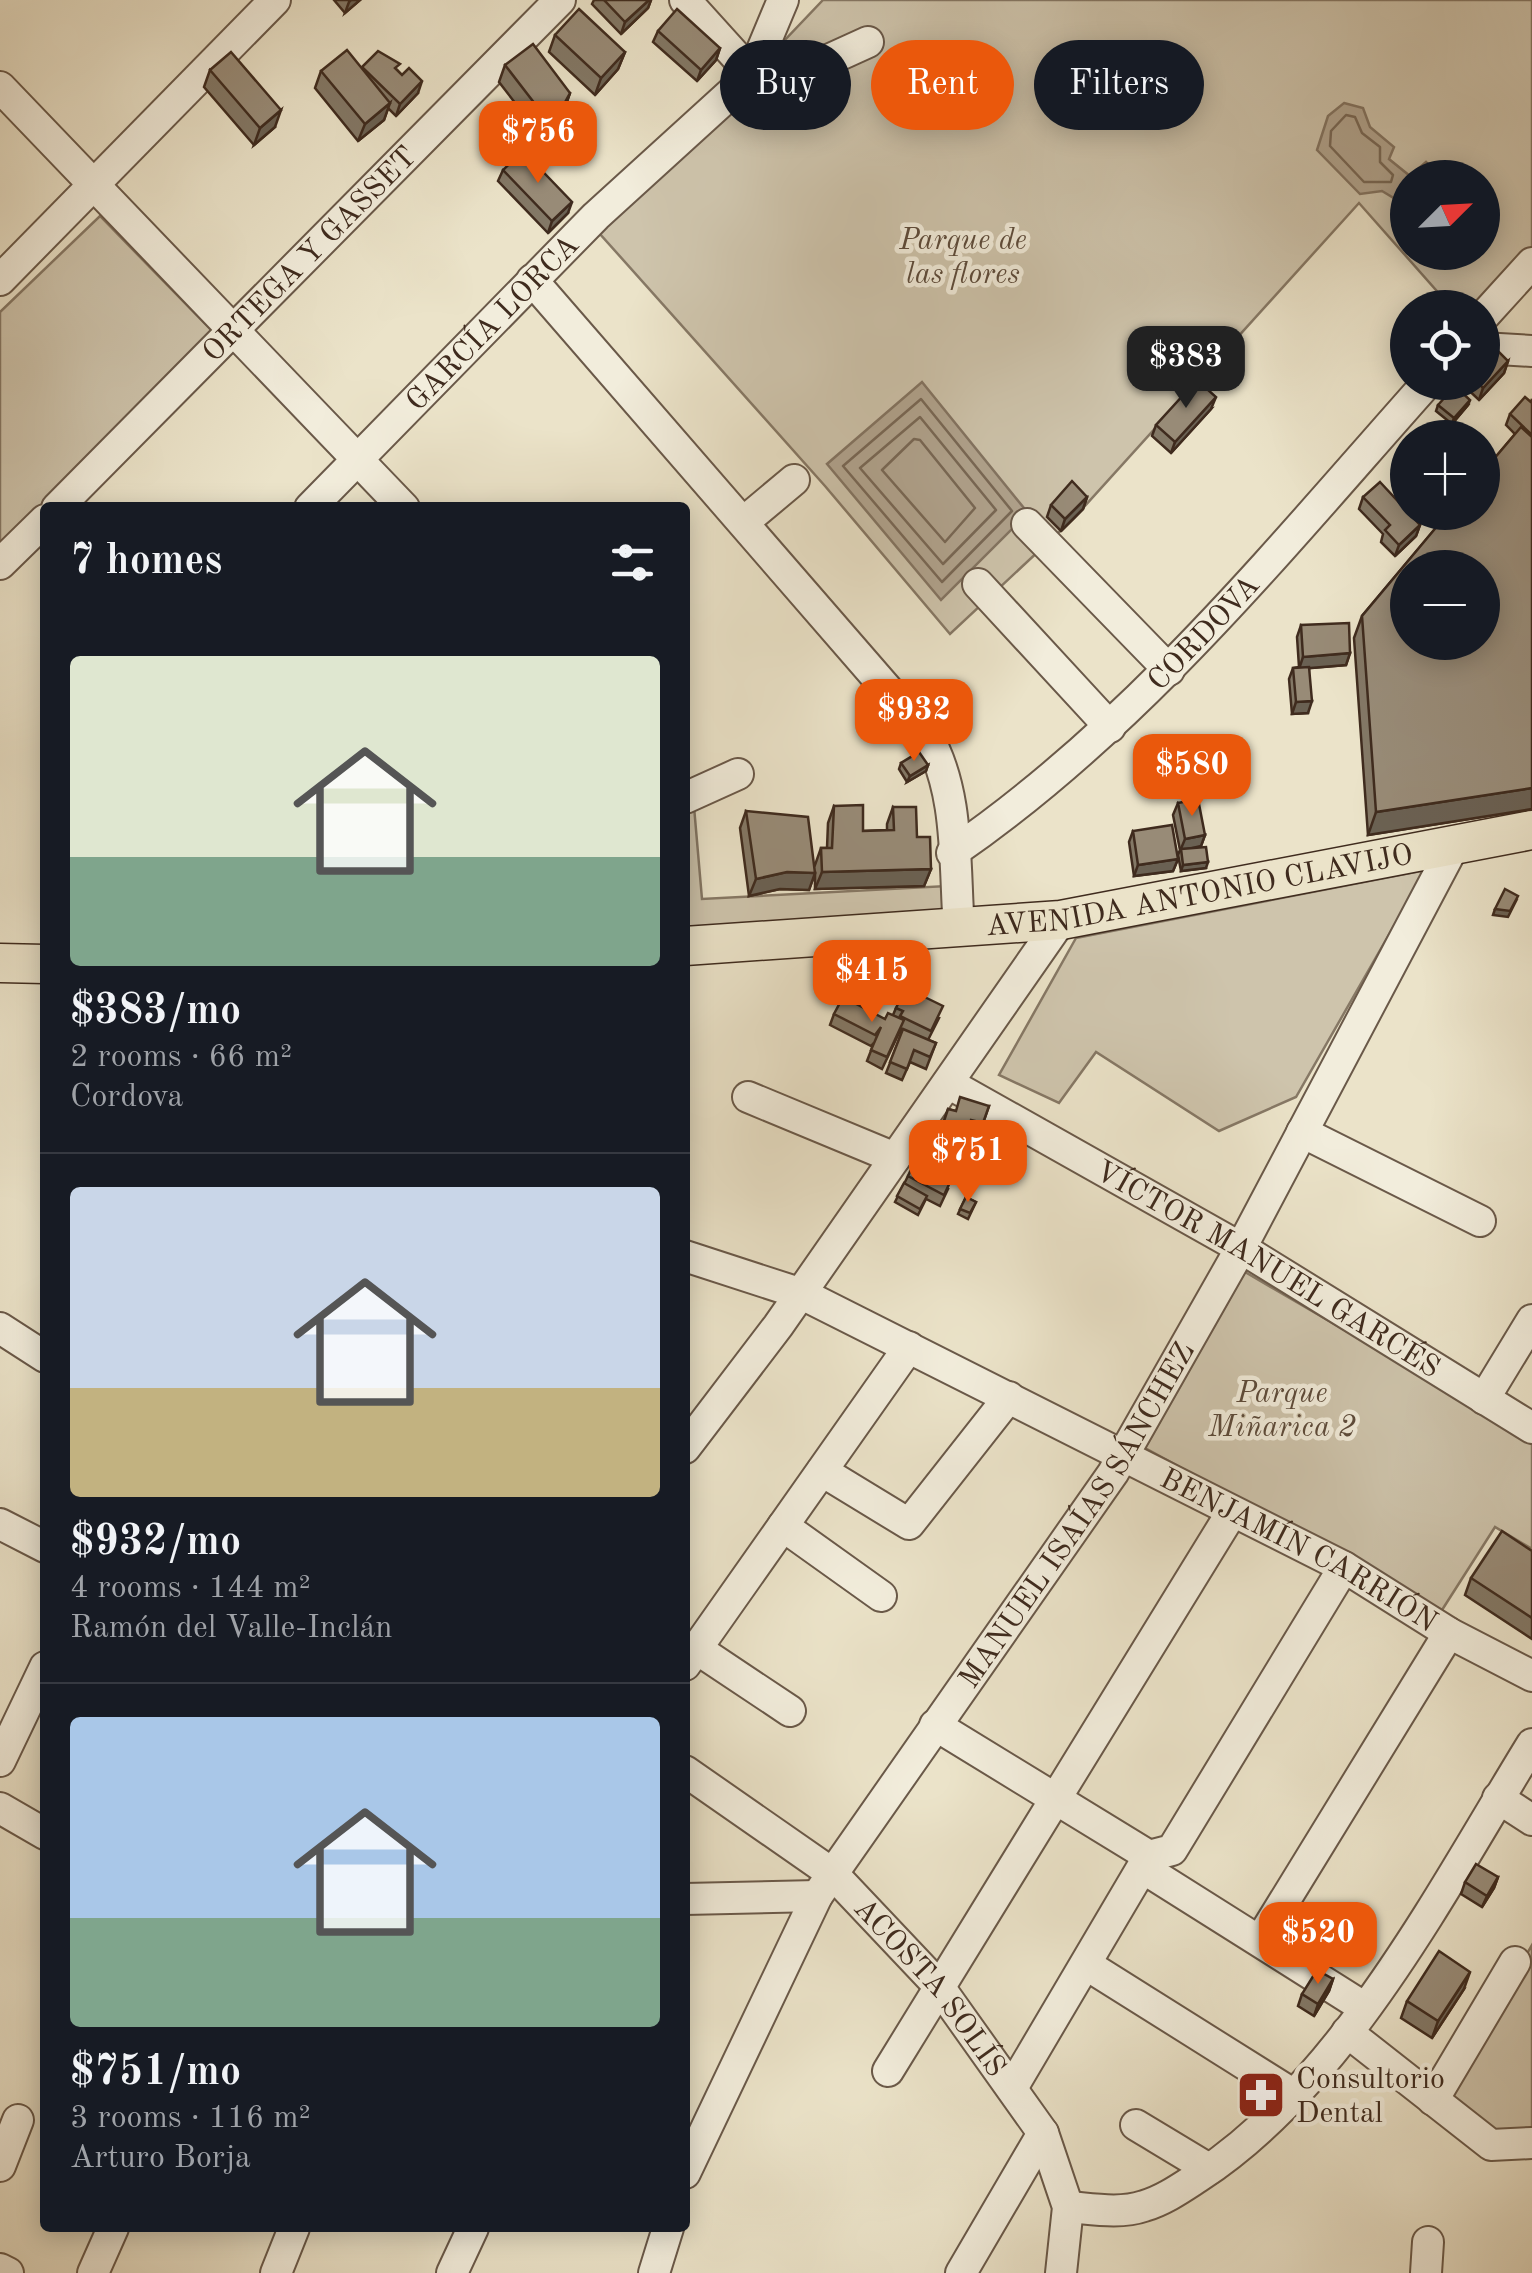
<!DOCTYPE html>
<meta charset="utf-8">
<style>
body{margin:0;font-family:"Old Standard TT",serif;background:#242831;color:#f1f3f6;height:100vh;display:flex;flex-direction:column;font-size:38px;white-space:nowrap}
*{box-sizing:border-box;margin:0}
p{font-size:32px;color:#9ea1a6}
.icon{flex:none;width:55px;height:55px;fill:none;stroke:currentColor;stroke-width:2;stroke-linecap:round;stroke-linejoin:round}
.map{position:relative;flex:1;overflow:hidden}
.sheet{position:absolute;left:40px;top:502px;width:650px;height:1730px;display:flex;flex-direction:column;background:#171b24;border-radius:10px;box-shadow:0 5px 25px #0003}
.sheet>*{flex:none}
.top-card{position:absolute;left:720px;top:40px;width:660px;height:90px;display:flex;gap:20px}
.needle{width:65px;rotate:66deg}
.buttons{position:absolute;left:1390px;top:160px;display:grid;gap:20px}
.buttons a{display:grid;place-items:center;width:110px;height:110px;border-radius:50%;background:#171b24;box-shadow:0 5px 25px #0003;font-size:50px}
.price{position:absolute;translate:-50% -85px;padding:0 22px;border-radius:20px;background:#ea580c;color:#fff;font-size:32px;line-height:65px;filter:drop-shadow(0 2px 5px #0008)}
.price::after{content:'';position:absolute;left:50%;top:60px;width:30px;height:22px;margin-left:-15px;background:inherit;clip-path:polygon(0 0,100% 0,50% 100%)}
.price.on{background:#222;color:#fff}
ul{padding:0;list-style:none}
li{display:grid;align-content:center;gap:20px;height:530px;padding:0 30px}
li+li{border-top:2px solid #363941}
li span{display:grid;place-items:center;height:310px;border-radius:10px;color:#555}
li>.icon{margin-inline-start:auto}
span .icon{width:180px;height:180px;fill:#fffc;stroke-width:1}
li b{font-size:42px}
h2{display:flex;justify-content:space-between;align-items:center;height:120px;padding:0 30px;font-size:42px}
.pill{padding:0 35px;border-radius:45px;background:#171b24;box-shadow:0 5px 25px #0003;font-size:35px;line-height:90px}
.pill.on{background:#ea580c;color:#fff}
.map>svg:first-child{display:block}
</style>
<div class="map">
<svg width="1532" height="2273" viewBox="0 0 1532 2273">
<rect width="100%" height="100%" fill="#ebe3c9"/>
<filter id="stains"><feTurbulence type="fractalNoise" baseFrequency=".002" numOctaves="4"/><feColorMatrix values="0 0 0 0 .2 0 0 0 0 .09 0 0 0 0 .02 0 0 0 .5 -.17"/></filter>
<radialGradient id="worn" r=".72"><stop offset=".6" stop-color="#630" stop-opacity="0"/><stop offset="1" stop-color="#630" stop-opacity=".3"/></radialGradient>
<g fill="#cec4ac" stroke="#867865" stroke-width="2.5" fill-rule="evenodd">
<path d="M823 0H1532V256L1479 307H1451L1359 203 1074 518 950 634 825 486 600 234ZM1408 178H1482V252H1408Z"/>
<path d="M100 216 216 335 0 547V312Z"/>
<path d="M685 786 693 795 702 899 947 886 950 922 685 942Z"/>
<path d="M1426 870 1296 1097 1219 1131 1096 1052 1059 1103 999 1075 1076 938Z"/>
<path d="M1245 1272 1532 1439V1549L1495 1527 1442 1610 1145 1448Z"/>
<path d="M1532 1945V2133L1493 2135 1443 2099Z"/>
</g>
<g fill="#b1a48f" stroke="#837462" stroke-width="2.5">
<path d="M1344 103 1363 108 1370 127 1394 147 1389 159 1410 176 1426 162 1440 175 1408 178 1407 206 1382 191 1360 194 1317 150 1328 116Z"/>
<path d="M922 382 1028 513 941 600 827 464Z"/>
</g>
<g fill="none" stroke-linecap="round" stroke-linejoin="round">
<g stroke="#786856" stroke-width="2.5">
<path d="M1346 115 1355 117 1362 133 1380 147V162L1393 175 1391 182H1364L1330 146 1331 131Z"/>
<path d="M921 399 1012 511 942 582 843 466Z"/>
<path d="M920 417 996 510 943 564 860 468Z"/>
<path d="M914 439 920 440 975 508 945 542 882 470Z"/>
</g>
<g stroke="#6a5949" stroke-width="34">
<g id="minor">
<path d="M685 0 752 74 780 82 868 42"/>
<path d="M0 87 404 508"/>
<path d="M0 280 275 0"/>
<path d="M532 280 926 734C960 791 954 864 959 929"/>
<path d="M1482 318 1532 263"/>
<path d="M1482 348 1532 351"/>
<path id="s1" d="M57 508 560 0"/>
<path id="s2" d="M310 508 596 216 752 74 783 0"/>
<path d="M745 521 794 480"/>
<path d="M1027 524 1169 670"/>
<path d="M0 564 45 520"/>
<path d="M978 584 1110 727"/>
<path d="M685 798 738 774"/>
<path id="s3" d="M952 853C1137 726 1280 548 1428 382"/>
<path id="s4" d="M948 1083 1241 1248 1532 1428"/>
<path d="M748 1097 895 1158"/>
<path d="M1302 1132 1480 1221"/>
<path id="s5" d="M685 1256 802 1294 1344 1567 1449 1633 1532 1676"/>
<path d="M0 1328 45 1357"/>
<path d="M1484 1399 1532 1320"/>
<path d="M685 1448 778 1326 1061 920"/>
<path d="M822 1471 909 1524 1009 1397"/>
<path d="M0 1524 45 1547"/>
<path d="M783 1526 881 1596"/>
<path d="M697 1649 790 1711"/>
<path d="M685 1665 909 1347"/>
<path d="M935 1725 1149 1856"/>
<path d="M0 1761 45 1667"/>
<path id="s6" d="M685 1771 833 1874 937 1984 1043 2133 1068 2207 1061 2273"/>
<path d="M1498 1798 1532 1820"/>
<path d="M0 1808 45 1834"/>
<path d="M1143 1868 1365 2008"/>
<path d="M685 1899 817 1896"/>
<path d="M1261 1939 1449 1633"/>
<path d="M1087 1965 1294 2095"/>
<path d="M1347 2032 1491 2145 1532 2143"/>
<path d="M888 2071 1232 1512"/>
<path d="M1012 2088 1149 1856 1172 1850 1344 1567"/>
<path d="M1433 2100 1515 1962"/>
<path d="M1136 2125 1209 2169"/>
<path d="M0 2166 18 2120"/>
<path id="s7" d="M685 2173 817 1896 1113 1473 1241 1248 1453 847"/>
<path d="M1068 2207C1093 2209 1121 2214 1144 2206 1164 2200 1181 2188 1198 2177 1344 2082 1442 1890 1532 1744"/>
<path d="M0 2269 8 2273"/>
<path d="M93 2273 113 2228"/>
<path d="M276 2273 294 2228"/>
<path d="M452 2273 473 2228"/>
<path d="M654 2273 668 2228"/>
<path d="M961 2273 1043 2133"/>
<path d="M1426 2273 1428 2242"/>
</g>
</g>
<g stroke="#3f2b1e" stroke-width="41">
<g id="major">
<path id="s8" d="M685 946 1061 920 1532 830"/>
<path d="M0 963 45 964"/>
</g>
</g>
<use href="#minor" stroke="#f2eddc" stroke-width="30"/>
<use href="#major" stroke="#ebe3c9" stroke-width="38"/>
</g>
<g fill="#837866" stroke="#3f2b1e" stroke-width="2.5">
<path d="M334 0H360L345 13Z"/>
<path d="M594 0H651L648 8 621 34 592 4Z"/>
<path d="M658 31 720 48 716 60 697 81 653 42Z"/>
<path d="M555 35 625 52 618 69 595 95 549 52Z"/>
<path d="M505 65 570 93 564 110 546 143 499 82Z"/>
<path d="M362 68 397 70 418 93 396 116 388 108 384 120 358 141 315 88 321 71Z"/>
<path d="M210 70 275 127 254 145 204 87Z"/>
<path d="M503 170 568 213 548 233 498 181Z"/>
<path d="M1508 361 1504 373 1479 400 1460 382H1482Z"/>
<path d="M1532 399V809L1368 835 1354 638 1362 616 1515 434 1506 425 1510 414 1531 402Z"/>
<path d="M1438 405H1468L1452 424 1436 411Z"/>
<path d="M1211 409 1171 453 1152 436 1156 425Z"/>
<path d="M1408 444V461L1402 456Z"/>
<path d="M1408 482V500L1402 495Z"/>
<path d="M1087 497 1083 509 1061 531 1047 517 1051 505Z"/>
<path d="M1363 497 1420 525 1416 536 1395 556 1381 542 1383 534 1359 509Z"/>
<path d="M1421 512H1438L1430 521Z"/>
<path d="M1301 625 1350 653 1346 665 1309 668 1308 713 1292 714 1289 679 1293 668 1299 667 1297 637Z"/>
<path d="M901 763 928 765 926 771 907 782 899 769Z"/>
<path d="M1178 803 1205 835 1201 846 1206 868 1181 871 1178 855 1180 850 1173 815Z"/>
<path d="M834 806 863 831 887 830V824L893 807 917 837 931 869 924 886 815 889V873L809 890 780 889 749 896 740 828 746 811 815 865 821 848H827L828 823Z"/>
<path d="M1133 831 1178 859 1173 871 1134 876 1129 842Z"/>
<path d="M896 1008 939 1018 928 1040 936 1043 926 1069 910 1062 902 1080 886 1073 903 1030 901 1029 882 1069 867 1061 874 1043 871 1046 830 1025 834 1014 885 1019 893 1015Z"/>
<path d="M989 1106 979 1135 967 1131 964 1140 940 1133 948 1109 955 1111Z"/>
<path d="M908 1176 948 1189 940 1206 926 1199 918 1215 895 1202Z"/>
<path d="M966 1197 976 1202 968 1219 958 1214Z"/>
<path d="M1532 1551V1639L1465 1595 1471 1578Z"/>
<path d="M1498 1877 1494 1888 1482 1907 1461 1894 1465 1882Z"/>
<path d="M1333 1979 1329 1991 1314 2016 1298 2006 1302 1994Z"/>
<path d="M1464 1989 1432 2038 1401 2018 1407 2001Z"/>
</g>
<g fill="#6a6153" stroke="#3f2b1e" stroke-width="2.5">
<path d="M351 0H360L345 13 349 2Z"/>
<path d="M649 0H651L648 8 621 34 625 22Z"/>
<path d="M720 48 716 60 697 81 701 70Z"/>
<path d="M625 52 618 69 595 95 601 78Z"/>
<path d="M422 81 418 93 396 116 400 104Z"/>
<path d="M570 93 564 110 546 143 552 126Z"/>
<path d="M390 103 384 120 358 141 365 124Z"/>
<path d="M281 110 275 127 254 145 260 128Z"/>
<path d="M572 202 568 213 548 233 552 221Z"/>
<path d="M1508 361 1504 373 1479 400 1483 388Z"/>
<path d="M1216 397 1211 409 1171 453 1175 442Z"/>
<path d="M1470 400 1468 405 1452 424 1454 418Z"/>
<path d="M1087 497 1083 509 1061 531 1065 519Z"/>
<path d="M1420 525 1416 536 1395 556 1399 545Z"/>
<path d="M1350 653 1346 665 1299 669 1303 657Z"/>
<path d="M1312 701 1308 713 1292 714 1296 702Z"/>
<path d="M928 765 926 771 907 782 910 776Z"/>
<path d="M1532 788V809L1368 835 1376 812Z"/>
<path d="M1205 835 1201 846 1180 851 1185 839Z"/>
<path d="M1178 859 1173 871 1134 876 1138 865Z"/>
<path d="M1208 862 1206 868 1181 871 1183 865Z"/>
<path d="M931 869 924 886 815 889 822 872Z"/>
<path d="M787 872 815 873 809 890 780 889 749 896 756 879Z"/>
<path d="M1516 901 1508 917 1493 915 1495 909Z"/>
<path d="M1498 1877 1494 1888 1482 1907 1487 1896Z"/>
<path d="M1470 1972 1464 1989 1432 2038 1438 2021Z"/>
<path d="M1333 1979 1329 1991 1314 2016 1318 2004Z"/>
</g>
<g fill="#988b77" stroke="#3f2b1e" stroke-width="2.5" fill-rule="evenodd">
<path d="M604 0H649L625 22Z"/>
<path d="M579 9 625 52 601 78 555 35Z"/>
<path d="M677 9 720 48 701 70 658 31Z"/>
<path d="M533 44 570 93 552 126 505 65Z"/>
<path d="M347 50 390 103 365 124 321 71Z"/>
<path d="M378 51 400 64 395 68 402 75 409 68 422 81 400 104 362 67Z"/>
<path d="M231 52 281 110 260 128 210 70Z"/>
<path d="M523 151 572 202 552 221 503 170Z"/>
<path d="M1482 349 1491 360 1499 352 1508 361 1483 388 1477 382H1482Z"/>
<path d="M1197 380 1216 397 1175 442 1156 425Z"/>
<path d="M1455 386 1470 400 1454 418 1438 405Z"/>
<path d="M1525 397 1532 403V435L1510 414Z"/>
<path d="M1521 427 1532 437V788L1376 812 1362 616 1449 512H1482V473ZM1408 568H1482V642H1408Z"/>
<path d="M1420 431 1427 438H1414Z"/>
<path d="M1072 481 1087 497 1065 519 1051 505Z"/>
<path d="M1380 482 1420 525 1399 545 1385 530 1390 525 1363 497Z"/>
<path d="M1349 623 1350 653 1303 657 1301 625Z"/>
<path d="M1309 667 1312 701 1296 702 1293 668Z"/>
<path d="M919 752 928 765 910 776 901 763Z"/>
<path d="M1198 799 1205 835 1185 839 1178 803Z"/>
<path d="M863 805V831L894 830 893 807H916L917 837H930L931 869 822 872 821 848H832L834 806Z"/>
<path d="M746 811 808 817 815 873 787 872 756 879Z"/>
<path d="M1172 825 1178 859 1138 865 1133 831Z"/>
<path d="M1206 847 1208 862 1183 865 1181 849Z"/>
<path d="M1505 889 1518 896 1510 911 1495 909Z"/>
<path d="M906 988 943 1006 931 1031 900 1016 903 1011 896 1008Z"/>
<path d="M843 997 885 1019 888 1013 904 1020 887 1057 871 1050 881 1027 875 1035 834 1014Z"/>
<path d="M903 1029 936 1043 930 1057 914 1050 907 1069 890 1062Z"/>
<path d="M960 1097 989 1106 983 1123 971 1120 968 1129 944 1121 948 1109 956 1111Z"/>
<path d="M916 1159 952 1178 944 1195 908 1176Z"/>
<path d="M904 1183 927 1196 920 1209 897 1196Z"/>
<path d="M966 1197 976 1202 970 1213 960 1209Z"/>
<path d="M1502 1531 1532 1551V1618L1471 1578Z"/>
<path d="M1476 1864 1498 1877 1487 1896 1465 1882Z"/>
<path d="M1439 1951 1470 1972 1438 2021 1407 2001Z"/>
<path d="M1317 1970 1333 1979 1318 2004 1302 1994Z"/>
</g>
<defs>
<g id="pharmacy-square" transform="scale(2.5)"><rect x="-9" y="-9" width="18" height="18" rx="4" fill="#8f2418" stroke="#f2eddc"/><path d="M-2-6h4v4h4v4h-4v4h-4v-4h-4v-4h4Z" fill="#fff"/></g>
</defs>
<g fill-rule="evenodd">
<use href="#pharmacy-square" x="1261" y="2095"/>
</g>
<g text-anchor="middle" stroke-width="9" stroke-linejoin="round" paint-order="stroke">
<g font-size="30" font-style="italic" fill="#5c4a3a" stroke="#f2eddc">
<text x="963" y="249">Parque de<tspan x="963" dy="34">las flores</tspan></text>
<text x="1282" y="1402">Parque<tspan x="1282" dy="34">Miñarica 2</tspan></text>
</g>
<g font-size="30" fill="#3f2b1e" stroke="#f2eddc">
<text dy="10" stroke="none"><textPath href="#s1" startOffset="358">ORTEGA Y GASSET</textPath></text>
<text dy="10" stroke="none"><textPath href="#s2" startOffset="260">GARCÍA LORCA</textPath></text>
<text dy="10" stroke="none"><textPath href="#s3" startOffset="335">CORDOVA</textPath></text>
<text dy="10" stroke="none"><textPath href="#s8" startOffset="518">AVENIDA ANTONIO CLAVIJO</textPath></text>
<text dy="10" stroke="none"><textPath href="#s4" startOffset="370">VÍCTOR MANUEL GARCÉS</textPath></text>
<text dy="10" stroke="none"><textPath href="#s7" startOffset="768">MANUEL ISAÍAS SÁNCHEZ</textPath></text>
<text dy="10" stroke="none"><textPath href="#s5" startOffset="682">BENJAMÍN CARRIÓN</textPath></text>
<text dy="10" stroke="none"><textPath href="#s6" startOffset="330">ACOSTA SOLÍS</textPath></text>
</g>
<g font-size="30" fill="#3f2b1e" stroke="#f2eddc" text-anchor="start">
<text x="1296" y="2088">Consultorio<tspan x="1296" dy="34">Dental</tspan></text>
</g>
</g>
<rect width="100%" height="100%" filter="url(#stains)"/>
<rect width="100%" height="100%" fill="url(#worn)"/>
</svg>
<div class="buttons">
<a><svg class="needle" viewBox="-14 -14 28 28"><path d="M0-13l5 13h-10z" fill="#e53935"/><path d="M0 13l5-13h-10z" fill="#9ea1a6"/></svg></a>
<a><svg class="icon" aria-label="locate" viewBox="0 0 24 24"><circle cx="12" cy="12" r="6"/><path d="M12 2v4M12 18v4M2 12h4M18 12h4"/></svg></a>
<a>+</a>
<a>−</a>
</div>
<b class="price" style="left:538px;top:186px">$756</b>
<b class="price on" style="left:1186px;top:411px">$383</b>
<b class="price" style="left:914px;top:764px">$932</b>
<b class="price" style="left:1192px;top:819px">$580</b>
<b class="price" style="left:872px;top:1025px">$415</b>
<b class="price" style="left:968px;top:1205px">$751</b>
<b class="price" style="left:1318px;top:1987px">$520</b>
<div class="top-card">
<a class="pill">Buy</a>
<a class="pill on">Rent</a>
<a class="pill">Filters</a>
</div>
<section class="sheet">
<h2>7 homes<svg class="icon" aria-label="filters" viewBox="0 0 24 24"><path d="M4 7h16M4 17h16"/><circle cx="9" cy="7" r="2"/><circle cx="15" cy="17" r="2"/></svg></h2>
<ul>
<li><span style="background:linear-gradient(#dfe7d0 65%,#7fa58c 0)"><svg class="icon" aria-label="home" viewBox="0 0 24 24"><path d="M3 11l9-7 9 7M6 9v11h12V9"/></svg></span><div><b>$383/mo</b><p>2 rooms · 66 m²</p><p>Cordova</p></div></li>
<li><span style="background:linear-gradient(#c9d6e8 65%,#c2b280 0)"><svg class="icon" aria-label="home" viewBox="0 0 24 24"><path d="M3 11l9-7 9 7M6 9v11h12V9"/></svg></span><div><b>$932/mo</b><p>4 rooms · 144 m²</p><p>Ramón del Valle-Inclán</p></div></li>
<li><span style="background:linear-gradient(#a9c7e8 65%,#7fa58c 0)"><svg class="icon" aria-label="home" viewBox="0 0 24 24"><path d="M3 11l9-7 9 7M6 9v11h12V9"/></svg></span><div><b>$751/mo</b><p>3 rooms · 116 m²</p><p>Arturo Borja</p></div></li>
</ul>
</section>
</div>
